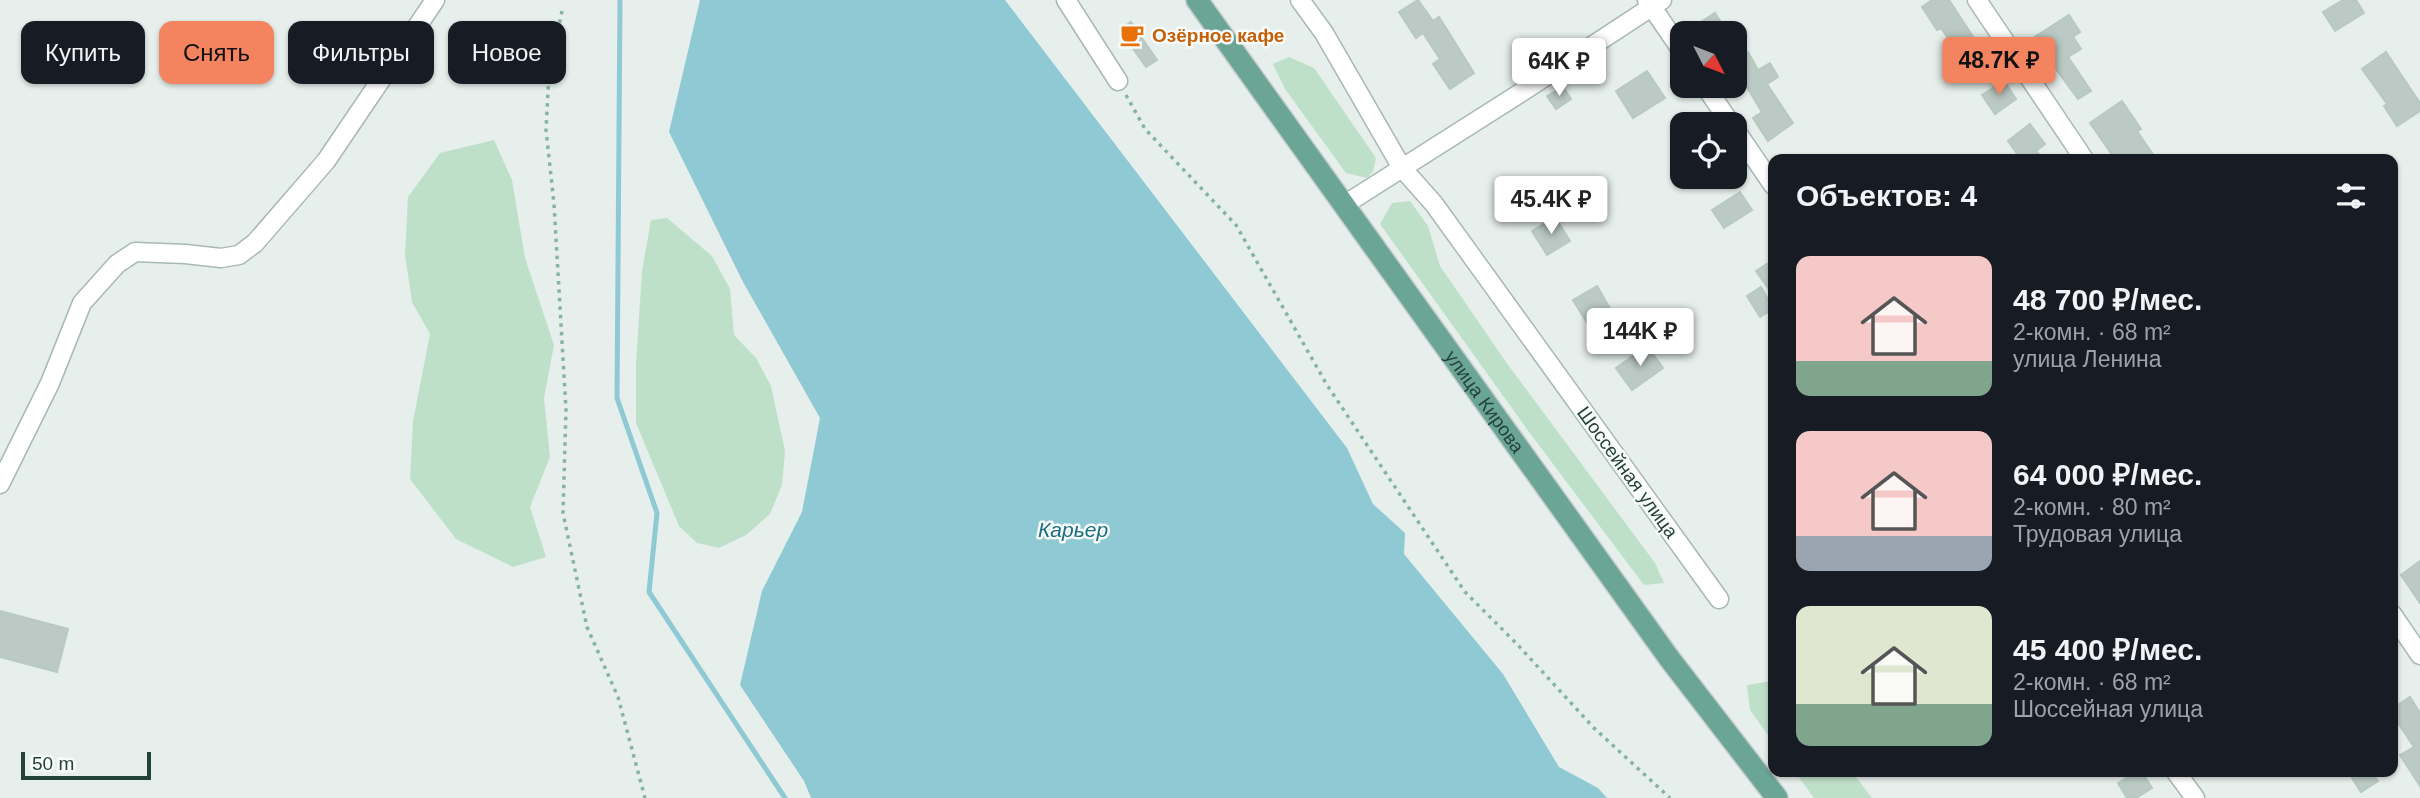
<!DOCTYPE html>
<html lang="ru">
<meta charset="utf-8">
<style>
body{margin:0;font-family:Arial,sans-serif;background:#20242c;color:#f1f3f6;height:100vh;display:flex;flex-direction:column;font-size:26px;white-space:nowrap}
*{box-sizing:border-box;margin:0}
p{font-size:23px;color:#9ea1a6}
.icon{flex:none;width:38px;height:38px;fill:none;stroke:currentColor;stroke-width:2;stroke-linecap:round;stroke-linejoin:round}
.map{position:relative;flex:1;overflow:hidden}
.sheet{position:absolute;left:1768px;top:154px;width:630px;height:623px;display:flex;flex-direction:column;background:#171b24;border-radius:14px;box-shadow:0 2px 5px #0004}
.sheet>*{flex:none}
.top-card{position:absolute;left:21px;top:21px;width:665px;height:63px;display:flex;gap:14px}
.needle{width:46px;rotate:132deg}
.controls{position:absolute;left:1670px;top:21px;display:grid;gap:14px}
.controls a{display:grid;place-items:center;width:77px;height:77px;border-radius:14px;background:#171b24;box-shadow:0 2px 5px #0004;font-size:35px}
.scale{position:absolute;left:21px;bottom:18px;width:130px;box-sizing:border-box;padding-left:7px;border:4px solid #24423a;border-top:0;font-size:19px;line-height:24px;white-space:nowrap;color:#24423a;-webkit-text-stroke:5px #f7fbf9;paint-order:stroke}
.price{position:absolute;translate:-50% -60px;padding:0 16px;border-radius:7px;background:#fff;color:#222;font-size:23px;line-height:46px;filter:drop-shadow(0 2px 4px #0008)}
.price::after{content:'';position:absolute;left:50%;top:42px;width:21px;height:16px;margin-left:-10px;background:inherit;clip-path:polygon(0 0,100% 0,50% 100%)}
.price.active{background:#f4845f;color:#111}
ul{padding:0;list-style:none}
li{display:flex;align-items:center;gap:21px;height:175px;padding:0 28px}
li span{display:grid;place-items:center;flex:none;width:196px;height:140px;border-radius:14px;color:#555}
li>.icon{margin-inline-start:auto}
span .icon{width:84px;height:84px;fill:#fffc;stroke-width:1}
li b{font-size:30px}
h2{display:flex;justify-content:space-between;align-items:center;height:84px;padding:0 28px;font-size:30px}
.pill{padding:0 24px;border-radius:14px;background:#171b24;box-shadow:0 2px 5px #0004;font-size:24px;line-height:63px}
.pill.active{background:#f4845f;color:#111}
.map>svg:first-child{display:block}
</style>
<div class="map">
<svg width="2420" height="798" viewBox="0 0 2420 798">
<rect width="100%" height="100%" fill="#e6efeb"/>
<g fill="#bfe0c8">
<path d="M1289 57 1314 68 1376 158 1373 171 1367 178 1346 173 1285 89 1273 64Z"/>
<path d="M494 140 512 180 525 258 554 345 544 398 550 457 530 507 546 557 513 567 456 539 410 479 413 421 430 334 412 302 405 255 408 197 440 153Z"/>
<path d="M1410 201 1428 226 1440 266 1506 362 1655 563 1664 583 1644 585 1529 432 1380 224 1392 203Z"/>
<path d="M667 218 712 256 730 289 734 335 756 358 771 386 785 451 782 485 770 514 746 535 719 548 697 543 679 526 636 423V364L642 271 651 220Z"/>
<path d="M1771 681 1773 683V742L1750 710 1747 685Z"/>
<path d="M1795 772H1852L1872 798H1814Z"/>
</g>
<path fill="#8ec9d4" d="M700 0H1005L1347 448 1373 504 1405 533 1404 554 1503 674 1559 767 1598 788 1607 798H811L804 781 740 685 762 591 802 512 820 418 743 282 669 132Z"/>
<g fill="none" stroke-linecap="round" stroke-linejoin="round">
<path stroke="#8ec9d4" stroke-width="5" d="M620 0 617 398 657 513 649 592 785 798"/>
</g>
<g fill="#bbcac4" stroke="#b8c9c2" stroke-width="2">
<path d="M1418 0 1433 21 1439 17 1474 73 1450 89 1433 64 1440 59 1423 33 1416 38 1399 12Z"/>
<path d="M1932 0H1949L1987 58 1974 66 1977 70 1965 78 1955 62 1961 58 1941 28 1937 30 1922 7Z"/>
<path d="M2343 0H2356L2364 13 2335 31 2323 12Z"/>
<path d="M1715 13 1728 33H1684Z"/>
<path d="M2069 15 2080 32 2073 37 2081 49 2068 57 2091 91 2078 99 2033 38Z"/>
<path d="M1131 22 1157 60 1146 67 1120 30Z"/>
<path d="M1748 52 1758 70 1770 63 1778 77 1767 84 1793 123 1768 141 1753 118 1762 112 1746 86 1734 93V60Z"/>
<path d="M2386 52 2420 103V111L2397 126 2384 106 2387 104 2362 69Z"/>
<path d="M1647 71 1665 98 1633 118 1616 91Z"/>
<path d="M2004 81 2016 99 1995 114 1982 95Z"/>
<path d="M1563 87 1571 99 1556 109 1547 96Z"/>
<path d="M2122 101 2141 129 2137 131 2156 159H2115L2090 123Z"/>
<path d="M2030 124 2045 144 2036 151 2043 159H2021L2008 141Z"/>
<path d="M1740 192 1752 210 1724 228 1712 210Z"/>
<path d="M1555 217 1570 241 1547 255 1532 231Z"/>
<path d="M1773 260V295L1756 271Z"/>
<path d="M1597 286 1612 312 1589 326 1573 300Z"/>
<path d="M1761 287 1773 309 1760 317 1747 296Z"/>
<path d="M1647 346 1663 368 1632 390 1616 368Z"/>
<path d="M2420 561V603L2401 575Z"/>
<path d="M0 611 68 629 57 672 0 657Z"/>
<path d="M2410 697 2420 713V786L2400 755 2414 747 2392 714V709Z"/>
<path d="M2136 772H2142L2152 788 2136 798H2127L2118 783Z"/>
<path d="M2361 772H2371L2378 781 2361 792 2352 778Z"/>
</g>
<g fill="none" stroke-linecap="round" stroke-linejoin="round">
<g stroke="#a8b8b2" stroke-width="21">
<g id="minor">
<path d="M1066 0 1118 81"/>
<path d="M1300 0 1324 33 1402 168 1434 204 1719 599"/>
<path d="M1647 0 1682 51"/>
<path d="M1977 0 2084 159"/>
<path d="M1705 86 1731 124"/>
<path d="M1734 128 1773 185"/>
<path d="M1344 205 1525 90 1662 0"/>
<path d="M0 484 50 383 82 303 117 264 135 252 185 254 221 258 239 255 255 243 326 161 435 0"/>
<path d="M2392 614 2420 655"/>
<path d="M2176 772 2195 798"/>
</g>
</g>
<g stroke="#c2cac8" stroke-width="24">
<g id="major">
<path id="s1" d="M1197 0 1669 658 1777 798"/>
</g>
</g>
<g stroke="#86b3a5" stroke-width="3.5" stroke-dasharray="3.5 5" stroke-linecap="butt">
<path d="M562 11 549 72 546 130 554 204 566 410 563 513 587 627 618 697 645 798"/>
<path d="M1126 95 1145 129 1236 225 1327 385 1465 592 1516 643 1594 728 1670 798"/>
</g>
<use href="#minor" stroke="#fff" stroke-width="18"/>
<use href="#major" stroke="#6aa596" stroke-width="21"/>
</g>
<defs>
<g id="cafe-bare" transform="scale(1.89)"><path d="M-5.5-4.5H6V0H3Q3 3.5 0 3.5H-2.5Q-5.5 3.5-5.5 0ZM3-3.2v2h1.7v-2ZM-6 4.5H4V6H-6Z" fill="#e8710a" stroke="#f7fbf9" stroke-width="2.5" paint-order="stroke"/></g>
</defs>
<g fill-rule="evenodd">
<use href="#cafe-bare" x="1132" y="35"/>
</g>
<g text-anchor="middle" stroke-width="5" stroke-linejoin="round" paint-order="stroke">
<g font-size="19" font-weight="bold" fill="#c56008" stroke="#f7fbf9" text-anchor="start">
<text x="1152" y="42">Озёрное кафе</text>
</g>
<g font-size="19" fill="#24423a" stroke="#f7fbf9">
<text dy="7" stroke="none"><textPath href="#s1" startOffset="494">улица Кирова</textPath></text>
<text transform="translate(1628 472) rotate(54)" y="7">Шоссейная улица</text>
</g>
<g font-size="21" font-style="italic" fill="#1c6f80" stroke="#f7fbf9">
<text x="1073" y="537">Карьер</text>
</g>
</g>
</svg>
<div class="controls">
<a><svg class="needle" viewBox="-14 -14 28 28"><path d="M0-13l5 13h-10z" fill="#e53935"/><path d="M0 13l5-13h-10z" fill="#9ea1a6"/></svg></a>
<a><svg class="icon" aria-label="locate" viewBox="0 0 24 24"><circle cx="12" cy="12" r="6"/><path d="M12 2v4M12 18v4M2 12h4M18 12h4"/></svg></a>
</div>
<div class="scale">50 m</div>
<b class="price active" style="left:1999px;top:97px">48.7K ₽</b>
<b class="price" style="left:1559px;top:98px">64K ₽</b>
<b class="price" style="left:1551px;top:236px">45.4K ₽</b>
<b class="price" style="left:1640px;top:368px">144K ₽</b>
<div class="top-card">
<a class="pill">Купить</a>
<a class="pill active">Снять</a>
<a class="pill">Фильтры</a>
<a class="pill">Новое</a>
</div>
<section class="sheet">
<h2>Объектов: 4<svg class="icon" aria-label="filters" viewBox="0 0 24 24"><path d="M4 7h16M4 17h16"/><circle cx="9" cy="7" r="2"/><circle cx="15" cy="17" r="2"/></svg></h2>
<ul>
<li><span style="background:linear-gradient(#f6c9c9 75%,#7fa58c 0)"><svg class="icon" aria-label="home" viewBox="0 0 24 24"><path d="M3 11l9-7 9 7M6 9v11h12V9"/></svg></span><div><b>48 700 ₽/мес.</b><p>2-комн. · 68 m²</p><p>улица Ленина</p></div></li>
<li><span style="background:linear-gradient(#f6c9c9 75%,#9aa5b1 0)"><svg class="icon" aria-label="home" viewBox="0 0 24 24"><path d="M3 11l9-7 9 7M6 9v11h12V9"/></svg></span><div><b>64 000 ₽/мес.</b><p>2-комн. · 80 m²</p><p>Трудовая улица</p></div></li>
<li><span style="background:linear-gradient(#dfe7d0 70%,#7fa58c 0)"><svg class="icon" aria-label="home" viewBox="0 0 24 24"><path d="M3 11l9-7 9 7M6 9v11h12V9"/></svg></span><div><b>45 400 ₽/мес.</b><p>2-комн. · 68 m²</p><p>Шоссейная улица</p></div></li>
</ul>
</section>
</div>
